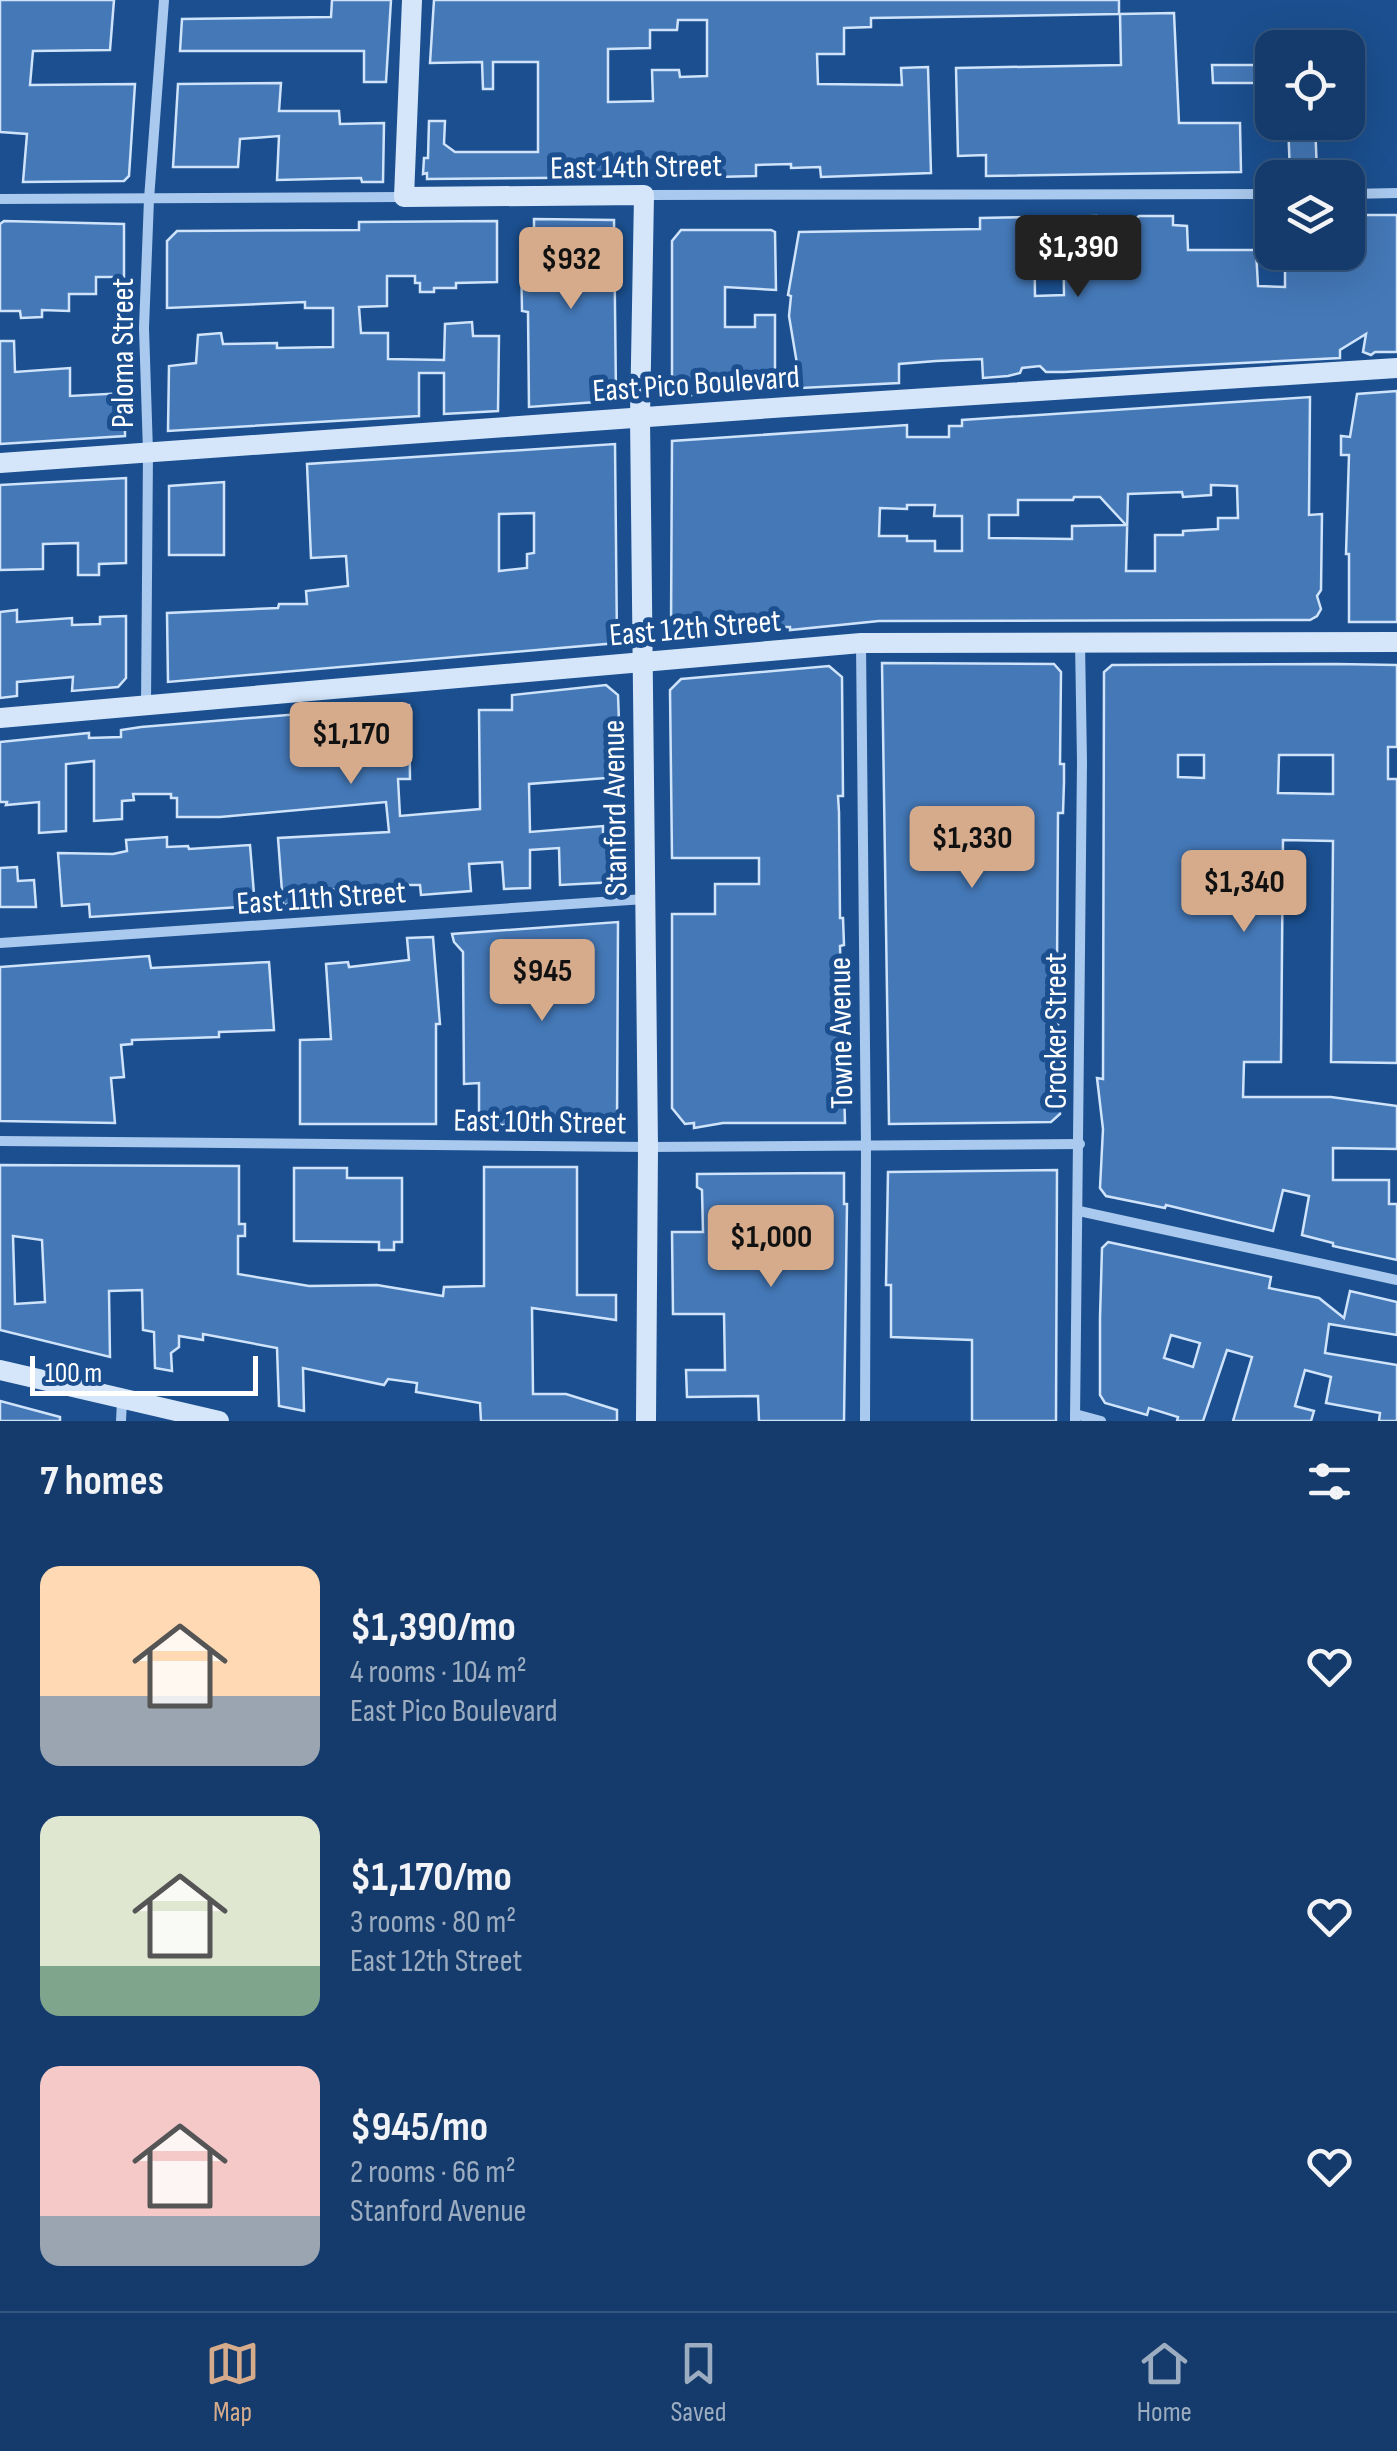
<!DOCTYPE html>
<meta charset="utf-8">
<style>
body{margin:0;font-family:"Sofia Sans Condensed",sans-serif;background:#214673;color:#f1f3f6;height:100vh;display:flex;flex-direction:column;font-size:38px;white-space:nowrap}
*{box-sizing:border-box;margin:0}
p{font-size:32px;color:#9dadc1}
.icon{flex:none;width:55px;height:55px;fill:none;stroke:currentColor;stroke-width:2;stroke-linecap:round;stroke-linejoin:round}
.map{position:relative;height:1421px;overflow:hidden}
.sheet{display:flex;flex-direction:column;background:#143b6b;flex:1}
.sheet>*{flex:none}
.buttons{position:absolute;left:1255px;top:30px;display:grid;gap:20px}
.buttons a{display:grid;place-items:center;width:110px;height:110px;border-radius:20px;background:#143b6b;box-shadow:0 10px 40px #0002,0 0 0 2px #33557e;font-size:50px}
.scale{position:absolute;left:30px;bottom:25px;width:228px;box-sizing:border-box;padding-left:10px;border:5px solid #fff;border-top:0;font-size:28px;line-height:35px;white-space:nowrap;color:#fff;-webkit-text-stroke:8px #1b4f8f;paint-order:stroke}
.price{position:absolute;translate:-50% -85px;padding:0 22px;border-radius:10px;background:#d6ab8b;color:#111;font-size:32px;line-height:65px;filter:drop-shadow(0 2px 5px #0008)}
.price::after{content:'';position:absolute;left:50%;top:60px;width:30px;height:22px;margin-left:-15px;background:inherit;clip-path:polygon(0 0,100% 0,50% 100%)}
.price.current{background:#222;color:#fff}
ul{padding:0;list-style:none}
li{display:flex;align-items:center;gap:30px;height:250px;padding:0 40px}
li span{display:grid;place-items:center;flex:none;width:280px;height:200px;border-radius:20px;color:#555}
li>.icon{margin-inline-start:auto}
span .icon{width:120px;height:120px;fill:#fffc;stroke-width:1}
li b{font-size:42px}
h2{display:flex;justify-content:space-between;align-items:center;height:120px;padding:0 40px;font-size:42px}
.tabs{display:flex;justify-content:space-around;align-items:center;height:140px;border-top:2px solid #33557e;background:#143b6b;font-size:28px;color:#9dadc1}
.tabs a{display:grid;justify-items:center;gap:5px}
.tabs .current{color:#d6ab8b}
.map>svg:first-child{display:block}
</style>
<div class="map">
<svg width="1397" height="1421" viewBox="0 0 1397 1421">
<rect width="100%" height="100%" fill="#1b4f8f"/>
<g fill="#4478b7" stroke="#cfe3fa" stroke-width="2.5" fill-rule="evenodd">
<path d="M0 0H114L110 50 33 51 30 85 135 84 129 176 124 181 23 182 27 134 0 132Z"/>
<path d="M332 0H391L386 82H364V51H180L182 19 331 17Z"/>
<path d="M434 0H1119V14L871 18V27L844 28V54H817L818 84 902 85 901 68 928 67 931 173 821 177 820 167 791 168V164L756 165V176L716 177 715 164 682 163 654 164 655 177 427 179V173L423 174 424 158H428L429 121H445L444 144 455 152H538V62H493V89H483L482 62 430 63ZM678 20H707V76L680 77 679 70H652L653 101 608 102V49L650 48V30H677Z"/>
<path d="M1174 13 1179 123H1240L1241 172 986 176V155L958 156 956 68 1121 65 1120 14Z"/>
<path d="M1212 65H1266L1267 83H1213Z"/>
<path d="M281 83 279 111H339L340 124 384 123 383 182H362L361 178 277 180 279 136 240 139 238 167H173L178 84Z"/>
<path d="M1288 122H1315L1317 173 1290 174Z"/>
<path d="M1358 215H1397V352H1375L1371 355 1363 352 1366 334 1340 350V358L1064 372H1046L1040 366 1022 368 1020 373 1008 376 983 378 982 359 936 361 899 364V383L801 388 789 316 791 296 788 295 799 232 980 229V218L1034 217 1035 296 1064 295 1063 217 1097 216 1110 228 1127 227 1139 216H1173V225L1187 226 1188 250H1256L1258 286 1285 287V252H1350L1349 223Z"/>
<path d="M534 219 614 220 616 395 610 401 529 407 528 312 522 311 521 250H534Z"/>
<path d="M4 221 124 224V277H96V294H69V311L42 310V317L21 318 20 311H0V224Z"/>
<path d="M497 221V282L456 283V288H434V292H420V283H415V276H387V306L359 307 361 333H388V359L444 360 445 324 472 322 473 336H499L498 411 444 414V373H419V416L168 431 169 366 196 363 198 335 221 333 223 344 277 343V348L333 347V308H305V302L167 308V241L177 231 359 230V222Z"/>
<path d="M681 230H771L775 232 776 290 725 287V327H755V315H775V388L681 396 672 389V241Z"/>
<path d="M0 341H14L15 372 70 368V396L125 393V436L0 444Z"/>
<path d="M1397 391V622H1349V554H1346L1349 455H1341V436L1350 437 1357 394Z"/>
<path d="M1310 397 1309 515 1322 514 1321 590 1317 596 1321 609 1317 616 1310 620 879 621 790 630V627H718V634L699 636V628L671 629 672 441 907 425V437H949V426H962V420ZM1211 485 1237 486 1238 518H1218V529L1183 531V535H1155V571H1126L1128 494 1182 492 1183 497 1211 495ZM1074 497H1100L1126 525 1072 526V539L989 538V515H1018V500H1073ZM907 505H935L934 516H962V551H935V541H907V536H879L880 508 907 509Z"/>
<path d="M615 444 617 643 168 682 167 613 278 608 279 604H307L306 591 348 586 346 556 311 558 307 464ZM534 513V553L527 554V568L499 571V514Z"/>
<path d="M126 478V563L99 564V575H78V543L43 544V569L0 570V485Z"/>
<path d="M224 482V555H169V486Z"/>
<path d="M17 610V622L72 618V625L100 624V617L126 616V678L118 687 72 691 73 677 17 682V696L0 698V612Z"/>
<path d="M882 663 1054 664 1061 672 1060 764H1064V782L1063 813H1058L1057 967 1060 1114 1051 1122 889 1124Z"/>
<path d="M1336 664 1397 665V747H1388V779H1397V1063L1331 1062 1333 841 1283 840 1281 1062H1244L1243 1097H1331L1397 1106V1149L1333 1148V1180H1389V1204H1397V1260L1333 1246V1243L1302 1235 1309 1196 1283 1190 1273 1231 1166 1205 1165 1208 1106 1196 1100 1188 1103 1129 1097 1078 1103 1079 1104 672 1112 665ZM1178 755H1204V778L1178 777ZM1279 755H1333V794L1278 793Z"/>
<path d="M829 666 842 677 843 796H838L839 812 840 918H843L844 945 840 946 845 1123H723L694 1128V1123L685 1124 672 1108V914H715V884H759V858H672L670 690 681 679Z"/>
<path d="M606 685 618 695 621 774 606 778 529 784 530 832 603 826V846L615 845 616 882 560 885 559 848 530 850V888L504 889 502 862 469 864 471 891 421 895 420 885H408L310 891 311 903 283 905 278 838 389 832 386 802 220 817H177V798H171V794H133L134 800 122 801V819L94 821V761L66 764V831L39 833V802L6 805 7 802H0V742L89 733V738L121 737V730L141 727 409 705 410 779H398L400 816 480 809 479 710H512V695Z"/>
<path d="M167 837V847L188 846 189 849 250 845 255 906 90 917 89 904 62 906 58 853 113 854 127 851 126 840Z"/>
<path d="M17 867 18 881 34 880 36 907H0V868Z"/>
<path d="M618 922 617 1125H479V1083L464 1084 463 952 454 942 452 934Z"/>
<path d="M433 937 440 1024H436V1124H300V1040L331 1039 326 964 348 962 349 967 409 960 407 938Z"/>
<path d="M149 956 151 968 269 962 274 1030 219 1032V1037L132 1040V1044L121 1045 124 1077 111 1078 115 1123 0 1121V967Z"/>
<path d="M0 1165 239 1166V1224H245V1236H238V1274L309 1286 377 1285 443 1296 444 1287 484 1286V1167H577V1295H616V1320L532 1308 533 1394H566L617 1410V1421H481L480 1403 416 1392 417 1383 388 1379 384 1385 303 1368 304 1411 279 1406 277 1348 203 1334V1340L179 1336V1347L171 1353 172 1371 155 1368 154 1332 143 1330 142 1290 109 1291 110 1357 0 1330ZM13 1236 42 1240 45 1302 15 1304Z"/>
<path d="M294 1168H347V1178H402V1242H394V1250H379V1242L294 1241Z"/>
<path d="M1057 1170 1056 1421H972V1340L891 1337V1285H886L888 1172Z"/>
<path d="M844 1173V1204H847L844 1421H759L758 1396 687 1397 686 1370H725L724 1314H673L672 1232H703L702 1190 697 1187V1174Z"/>
<path d="M1108 1242 1271 1277 1269 1288 1319 1298 1344 1318 1350 1291 1397 1302V1335L1329 1324 1325 1353 1397 1365V1421H1379L1380 1413 1326 1403 1331 1377 1305 1370 1295 1406 1314 1411 1311 1421H1233L1252 1357 1227 1350 1203 1421H1177L1178 1417 1149 1408 1147 1415 1105 1403 1100 1395V1318L1102 1248ZM1171 1335 1200 1343 1193 1367 1164 1358Z"/>
<path d="M0 1401 60 1417V1421H0Z"/>
</g>
<g fill="none" stroke-linecap="round" stroke-linejoin="round">
<g stroke="#a9c9ee" stroke-width="10">
<path d="M1348 194 1397 193"/>
<path d="M644 195 1272 194"/>
<path d="M0 199 404 197"/>
<path d="M861 643 866 1147 865 1421"/>
<path d="M146 705 148 452 144 328 149 199 164 0"/>
<path d="M0 943 645 899"/>
<path d="M0 1141 648 1147 1080 1144"/>
<path d="M1079 1211 1397 1280"/>
<path d="M1075 1414 1101 1421"/>
<path d="M121 1421 122 1401"/>
<path d="M1075 1421 1082 762 1080 642"/>
</g>
<g stroke="#d6e6fa" stroke-width="20">
<path d="M412 0 404 197 644 195 640 417 648 1147 646 1421"/>
<path d="M0 463 787 407 1397 368"/>
<path d="M0 718 861 643 1397 642"/>
<path d="M0 1370 219 1421"/>
</g>
</g>
<g text-anchor="middle" stroke-width="10" stroke-linejoin="round" paint-order="stroke">
<g font-size="32" fill="#fff" stroke="#1b4f8f">
<text transform="translate(636 166) rotate(-1)" y="11">East 14th Street</text>
<text transform="translate(122 353) rotate(-90)" y="11">Paloma Street</text>
<text transform="translate(696 383) rotate(-4)" y="11">East Pico Boulevard</text>
<text transform="translate(695 627) rotate(-5)" y="11">East 12th Street</text>
<text transform="translate(614 808) rotate(-91)" y="11">Stanford Avenue</text>
<text transform="translate(321 897) rotate(-4)" y="11">East 11th Street</text>
<text transform="translate(1055 1031) rotate(-90)" y="11">Crocker Street</text>
<text transform="translate(840 1033) rotate(-91)" y="11">Towne Avenue</text>
<text transform="translate(540 1121) rotate(1)" y="11">East 10th Street</text>
</g>
</g>
</svg>
<div class="buttons">
<a><svg class="icon" aria-label="locate" viewBox="0 0 24 24"><circle cx="12" cy="12" r="6"/><path d="M12 2v4M12 18v4M2 12h4M18 12h4"/></svg></a>
<a><svg class="icon" aria-label="layers" viewBox="0 0 24 24"><path d="M12 4l9 5-9 5-9-5zM3 14l9 5 9-5"/></svg></a>
</div>
<div class="scale">100 m</div>
<b class="price current" style="left:1078px;top:300px">$1,390</b>
<b class="price" style="left:571px;top:312px">$932</b>
<b class="price" style="left:351px;top:787px">$1,170</b>
<b class="price" style="left:972px;top:891px">$1,330</b>
<b class="price" style="left:1244px;top:935px">$1,340</b>
<b class="price" style="left:542px;top:1024px">$945</b>
<b class="price" style="left:771px;top:1290px">$1,000</b>
</div>
<section class="sheet">
<h2>7 homes<svg class="icon" aria-label="filters" viewBox="0 0 24 24"><path d="M4 7h16M4 17h16"/><circle cx="9" cy="7" r="2"/><circle cx="15" cy="17" r="2"/></svg></h2>
<ul>
<li><span style="background:linear-gradient(#ffd9b3 65%,#9aa5b1 0)"><svg class="icon" aria-label="home" viewBox="0 0 24 24"><path d="M3 11l9-7 9 7M6 9v11h12V9"/></svg></span><div><b>$1,390/mo</b><p>4 rooms · 104 m²</p><p>East Pico Boulevard</p></div><svg class="icon" aria-label="heart" viewBox="0 0 24 24"><path d="M12 20l-8-8c-3-5 5-10 8-4 3-6 11-1 8 4z"/></svg></li>
<li><span style="background:linear-gradient(#dfe7d0 75%,#7fa58c 0)"><svg class="icon" aria-label="home" viewBox="0 0 24 24"><path d="M3 11l9-7 9 7M6 9v11h12V9"/></svg></span><div><b>$1,170/mo</b><p>3 rooms · 80 m²</p><p>East 12th Street</p></div><svg class="icon" aria-label="heart" viewBox="0 0 24 24"><path d="M12 20l-8-8c-3-5 5-10 8-4 3-6 11-1 8 4z"/></svg></li>
<li><span style="background:linear-gradient(#f6c9c9 75%,#9aa5b1 0)"><svg class="icon" aria-label="home" viewBox="0 0 24 24"><path d="M3 11l9-7 9 7M6 9v11h12V9"/></svg></span><div><b>$945/mo</b><p>2 rooms · 66 m²</p><p>Stanford Avenue</p></div><svg class="icon" aria-label="heart" viewBox="0 0 24 24"><path d="M12 20l-8-8c-3-5 5-10 8-4 3-6 11-1 8 4z"/></svg></li>
</ul>
</section>
<nav class="tabs">
<a class="current"><svg class="icon" aria-label="map" viewBox="0 0 24 24"><path d="M3 6l6-2 6 2 6-2v14l-6 2-6-2-6 2zM9 4v14M15 6v14"/></svg>Map</a>
<a><svg class="icon" aria-label="saved" viewBox="0 0 24 24"><path d="M7 4h10v16l-5-4-5 4z"/></svg>Saved</a>
<a><svg class="icon" aria-label="home" viewBox="0 0 24 24"><path d="M3 11l9-7 9 7M6 9v11h12V9"/></svg>Home</a>
</nav>
